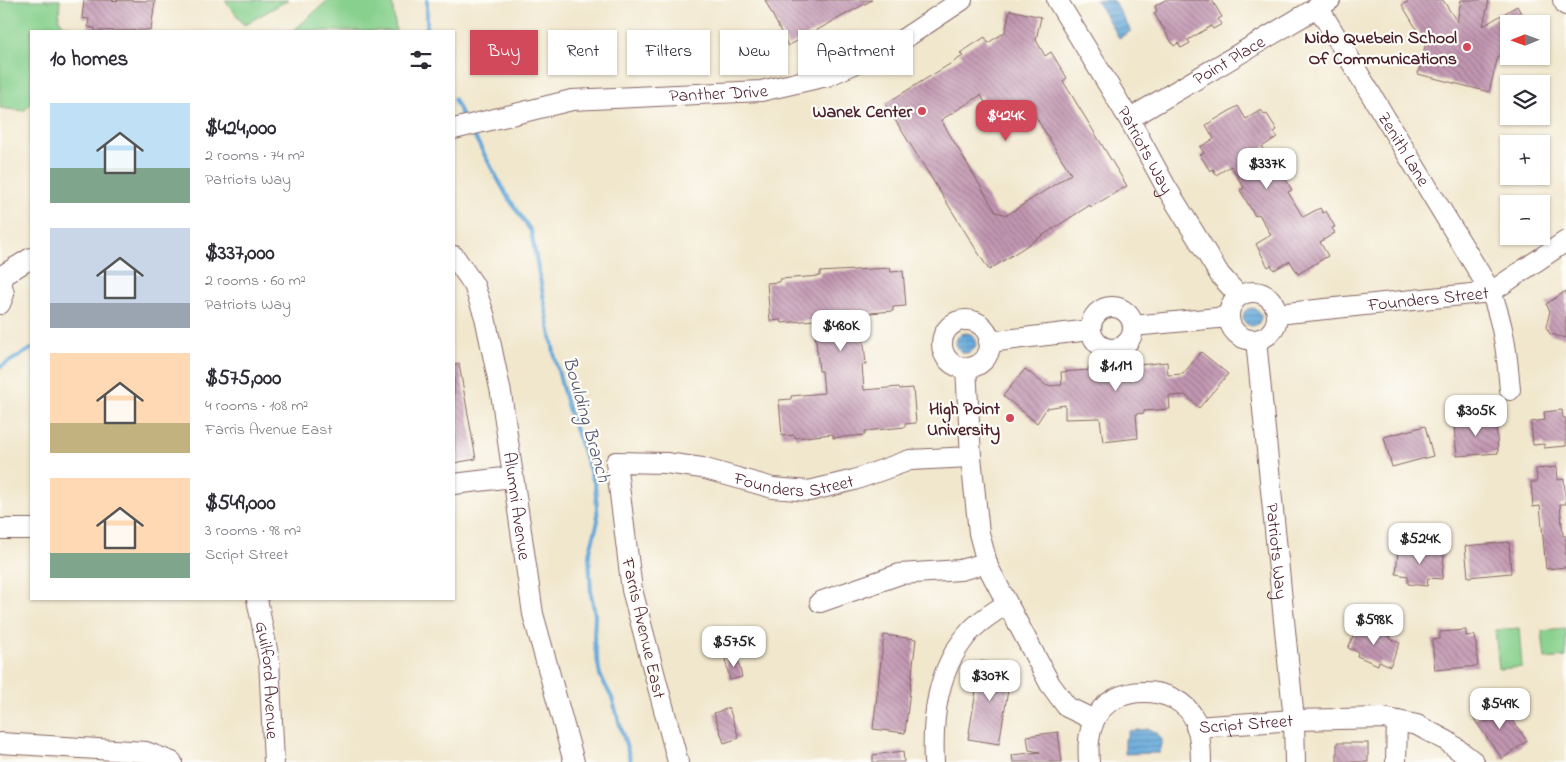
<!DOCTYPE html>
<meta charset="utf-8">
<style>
body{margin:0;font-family:"Indie Flower",sans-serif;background:#f7f7f7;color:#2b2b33;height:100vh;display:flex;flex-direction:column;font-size:19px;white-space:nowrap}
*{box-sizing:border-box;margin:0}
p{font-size:16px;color:#7c7c81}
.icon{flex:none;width:28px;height:28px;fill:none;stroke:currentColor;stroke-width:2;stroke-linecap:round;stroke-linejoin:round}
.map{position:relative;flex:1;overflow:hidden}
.details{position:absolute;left:30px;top:30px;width:425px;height:570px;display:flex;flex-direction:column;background:#fff;border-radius:0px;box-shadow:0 1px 4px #0004}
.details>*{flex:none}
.banner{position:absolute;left:470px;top:30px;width:475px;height:45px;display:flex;gap:10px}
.needle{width:32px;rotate:269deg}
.fabs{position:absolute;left:1500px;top:15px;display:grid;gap:10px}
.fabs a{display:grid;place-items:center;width:50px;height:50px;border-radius:0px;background:#fff;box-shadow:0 1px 4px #0004;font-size:25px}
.price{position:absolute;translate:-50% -42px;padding:0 11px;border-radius:10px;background:#fff;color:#222;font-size:16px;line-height:32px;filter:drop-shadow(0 1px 2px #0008)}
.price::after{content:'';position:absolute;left:50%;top:30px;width:15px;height:11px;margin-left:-8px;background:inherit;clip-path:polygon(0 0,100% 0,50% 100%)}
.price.current{background:#d1495b;color:#fff}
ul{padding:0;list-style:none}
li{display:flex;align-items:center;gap:15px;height:125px;padding:0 20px}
li span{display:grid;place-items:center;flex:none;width:140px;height:100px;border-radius:0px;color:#555}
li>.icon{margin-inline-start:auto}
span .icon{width:60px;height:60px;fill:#fffc;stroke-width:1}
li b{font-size:21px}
h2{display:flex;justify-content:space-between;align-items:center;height:60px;padding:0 20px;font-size:21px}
.tag{padding:0 18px;border-radius:0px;background:#fff;box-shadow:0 1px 4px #0004;font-size:18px;line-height:45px}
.tag.current{background:#d1495b;color:#fff}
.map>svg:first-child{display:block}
</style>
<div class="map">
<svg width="1566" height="762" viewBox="0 0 1566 762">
<defs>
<pattern id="water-rules" width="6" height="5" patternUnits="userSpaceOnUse" patternTransform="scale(1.25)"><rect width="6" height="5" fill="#64a8d9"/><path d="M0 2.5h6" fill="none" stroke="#5488b0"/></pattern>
<pattern id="building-back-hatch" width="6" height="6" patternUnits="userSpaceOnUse" patternTransform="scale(1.25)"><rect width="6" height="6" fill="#c196b1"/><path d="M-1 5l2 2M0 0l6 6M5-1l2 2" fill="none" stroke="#9f7a90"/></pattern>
</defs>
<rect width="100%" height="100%" fill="#fdfcf7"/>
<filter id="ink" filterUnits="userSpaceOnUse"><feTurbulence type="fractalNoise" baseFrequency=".02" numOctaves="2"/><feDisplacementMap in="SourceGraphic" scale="10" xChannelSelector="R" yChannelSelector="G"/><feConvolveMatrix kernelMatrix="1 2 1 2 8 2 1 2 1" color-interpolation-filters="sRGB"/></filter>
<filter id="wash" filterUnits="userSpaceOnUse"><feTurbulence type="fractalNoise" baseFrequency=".0096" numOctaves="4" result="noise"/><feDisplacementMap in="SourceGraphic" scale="20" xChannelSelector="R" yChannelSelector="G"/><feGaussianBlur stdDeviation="1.12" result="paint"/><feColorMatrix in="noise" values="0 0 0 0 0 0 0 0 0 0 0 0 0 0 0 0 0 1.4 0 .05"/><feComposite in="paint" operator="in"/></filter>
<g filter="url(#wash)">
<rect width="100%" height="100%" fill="#f1e7cd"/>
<g fill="#87d08d" stroke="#68785c">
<path d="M0 0H60L59 18 62 24 70 27 69 31H31V103L24 111 0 108Z"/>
<path d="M225 0H288L244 25Z"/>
<path d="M328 0H392L396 31H293Z"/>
<path d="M1519 628 1522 667 1499 669 1495 630Z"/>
<path d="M1566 629V657L1545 659 1542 631Z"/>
</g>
<g fill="url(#water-rules)" stroke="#576482">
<path d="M1096 0H1113L1131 31 1119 38Z"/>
<circle cx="1252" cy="317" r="9"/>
<circle cx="966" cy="343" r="10"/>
<path d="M1149 729 1157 733 1162 740 1160 753 1125 754V740L1129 731Z"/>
</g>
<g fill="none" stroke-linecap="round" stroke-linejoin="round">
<g stroke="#64a8d9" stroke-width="4">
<path d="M427 0V31"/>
<path d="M454 99 464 120"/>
<path d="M471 130 507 196 531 231 556 363 567 405 595 485 598 521 589 554 591 594 595 614 594 642 600 675 612 698 631 762"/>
<path d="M0 367 31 349"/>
</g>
</g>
<g id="blocks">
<g fill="url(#building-back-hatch)" fill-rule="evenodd">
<path d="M84 0 155 1 151 30 95 31V28L88 27 89 19 82 18Z"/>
<path d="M765 0H872L788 46Z"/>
<path d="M1165 0H1212L1222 17 1218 19 1222 24 1213 29 1211 26 1188 40 1190 43 1181 48 1178 43 1174 46 1154 13 1157 11 1155 6Z"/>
<path d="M1411 0H1443L1457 22 1461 0H1489L1483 26 1517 6 1527 24H1509V58L1498 56 1489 92 1418 74 1427 38 1421 36 1402 5Z"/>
<path d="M1010 10 1041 17 1036 40 1045 56 1051 52 1067 78 1063 81 1127 186 1091 207 1090 205 989 270 885 104 963 56 960 53 985 37 988 43 1005 32ZM981 95 988 108 1016 114 1029 106 1071 174 1007 215 996 212 941 120Z"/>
<path d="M1238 106 1246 119 1261 110 1265 115 1267 114 1277 130 1274 132 1277 137 1262 147 1276 171 1280 169 1292 190 1288 192 1303 217 1320 208 1323 213 1326 211 1335 227 1332 228 1335 233 1320 242 1328 256 1298 274 1290 261 1274 270 1271 265 1268 267 1256 244 1271 235 1259 214 1255 216 1240 190 1244 188 1231 166 1216 175 1213 169 1210 171 1200 155 1204 153 1200 147 1214 139 1206 125Z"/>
<path d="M890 268 891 272 903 271 906 306 893 307V311L858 314 860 337 863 336 866 364 862 365 864 390 899 387 900 389 913 388 916 423 905 424V427L865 431V435L833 438V434L795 438V435L782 436 779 400 791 399V396L824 393 822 371H819L814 320 782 323 781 320 770 321 767 283 780 282V279L820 276V272Z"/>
<path d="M1566 291V338L1550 334 1546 327 1550 311 1546 304Z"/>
<path d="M1201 352 1228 374 1199 408 1185 395 1169 396 1170 409 1144 411V413L1136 414 1138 438 1103 442 1100 418 1065 419V405L1047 408 1037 423 1003 396 1025 369 1047 386 1062 385 1061 372 1089 370 1088 367 1095 366V357L1130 355 1131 363 1139 362V365L1167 362 1168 375 1183 374Z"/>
<path d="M459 364 476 459 454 463V365Z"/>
<path d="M1562 410 1563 418H1566V446L1544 448V444L1533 445 1531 422 1545 420 1544 412Z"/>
<path d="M1487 416V422H1496L1498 453 1457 456 1454 426 1462 425V418Z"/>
<path d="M1425 426 1433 456 1392 467 1384 437Z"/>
<path d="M1557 467 1558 480 1564 479 1566 504H1560L1563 536H1566V567L1546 569 1540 506 1533 507 1531 482H1537L1536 469Z"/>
<path d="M1509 542 1511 573 1468 577 1465 546Z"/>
<path d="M1409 547 1433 549V552L1444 554 1442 579 1428 578 1427 586 1408 584V576L1396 574 1398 551H1409Z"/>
<path d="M1358 625 1391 637 1390 639 1400 643 1390 666 1379 661 1378 665 1357 656 1358 652 1348 648Z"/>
<path d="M1466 630V636L1475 635 1478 666 1435 670 1432 640 1440 639V632Z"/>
<path d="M884 635 916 639 905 733 873 729Z"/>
<path d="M737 656 742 677 730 680 725 659Z"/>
<path d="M981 661 1012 666 999 744 968 739Z"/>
<path d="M1499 701 1527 741 1502 759 1474 719Z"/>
<path d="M729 708 739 738 724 743 714 713Z"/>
<path d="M1058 732 1062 762H1013L1012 755 1040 752 1029 750 1027 736Z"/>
<rect x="1337" y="743" width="31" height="19"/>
<path d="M903 751 904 762H873V755Z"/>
</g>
</g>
</g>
<g filter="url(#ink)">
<use href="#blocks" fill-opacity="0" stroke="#846564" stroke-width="1"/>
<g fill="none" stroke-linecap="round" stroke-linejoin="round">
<g stroke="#846564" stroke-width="22">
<g id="minor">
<path id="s1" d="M1057 0 1129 119 1166 187 1220 275 1239 296"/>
<path d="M1563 0 1566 5"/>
<path id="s2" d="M1318 7 1491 292C1504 326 1507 354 1510 390"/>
<path id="s3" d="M1129 119 1330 0"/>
<path id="s4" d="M454 129 572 100 761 91 827 76 890 48 962 0"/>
<path id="s5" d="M454 256 474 285 485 317 501 393 533 614 574 762"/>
<path d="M0 277 31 258"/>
<path d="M0 278 4 294 0 304"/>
<circle cx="1253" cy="316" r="24"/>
<circle cx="1112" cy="328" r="21"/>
<path id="s6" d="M1277 314 1491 292 1566 241"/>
<circle cx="966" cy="344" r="24"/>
<path d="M1133 326 1228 317"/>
<path id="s7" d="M1256 340 1294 720 1295 762"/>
<path d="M989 342 1090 330"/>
<path d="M966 368 971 457 979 533 988 567 1050 684 1067 707 1094 720"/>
<path d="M454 484 512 477"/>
<path d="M0 529H31"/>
<path id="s8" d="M257 599 269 660 274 762"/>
<path d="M820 602 900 574 960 570 987 563"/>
<path id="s9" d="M1196 727 1294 720 1383 718 1417 725 1447 741 1474 762"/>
<path d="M0 743 146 752 172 762"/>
<path id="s10" d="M678 762 632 590 616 462 666 463 702 468 773 488 809 491 854 480 910 460 971 457"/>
<path d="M934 762C932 717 937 671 967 635 977 622 993 613 1006 604"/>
<path d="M1089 762C1088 747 1088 735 1094 721 1110 682 1178 683 1195 720 1200 733 1201 749 1201 762"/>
<path d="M1396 762 1397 721"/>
</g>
</g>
<use href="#minor" stroke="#fff" stroke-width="20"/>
</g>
</g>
<g fill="#d1495b" stroke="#fdfcf7" stroke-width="2">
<circle cx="1467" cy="47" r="5"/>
<circle cx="922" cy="111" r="5"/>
<circle cx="1010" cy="418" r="5"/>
</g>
<g text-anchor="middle" stroke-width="4.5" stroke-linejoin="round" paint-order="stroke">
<g font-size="18" font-weight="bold" fill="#4a1f2b" stroke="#fdfcf7" text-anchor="end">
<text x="1457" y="43">Nido Quebein School<tspan x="1457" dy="21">Of Communications</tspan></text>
<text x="912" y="117">Wanek Center</text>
<text x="1000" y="414">High Point<tspan x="1000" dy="21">University</tspan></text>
</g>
<g font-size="18" fill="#4a1f2b" stroke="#fdfcf7">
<text dy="6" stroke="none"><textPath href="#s3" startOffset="116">Point Place</textPath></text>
<text dy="6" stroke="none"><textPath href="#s4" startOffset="268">Panther Drive</textPath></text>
<text dy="6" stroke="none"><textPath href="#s2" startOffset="166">Zenith Lane</textPath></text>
<text dy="6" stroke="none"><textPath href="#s1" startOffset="174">Patriots Way</textPath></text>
<text dy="6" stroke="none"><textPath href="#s6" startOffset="152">Founders Street</textPath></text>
<text dy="6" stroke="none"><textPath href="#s10" startOffset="488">Founders Street</textPath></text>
<text dy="6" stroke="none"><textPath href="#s5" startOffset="261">Alumni Avenue</textPath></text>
<text dy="6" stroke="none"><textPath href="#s7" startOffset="212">Patriots Way</textPath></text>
<text transform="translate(644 628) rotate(77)" y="6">Farris Avenue East</text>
<text dy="6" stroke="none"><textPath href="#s8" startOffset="82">Guilford Avenue</textPath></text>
<text dy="6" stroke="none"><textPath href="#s9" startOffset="50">Script Street</textPath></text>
</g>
<g font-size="19" font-style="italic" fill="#545671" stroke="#fdfcf7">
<text transform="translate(588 419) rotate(74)" y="7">Boulding Branch</text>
</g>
</g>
</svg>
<div class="fabs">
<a><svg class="needle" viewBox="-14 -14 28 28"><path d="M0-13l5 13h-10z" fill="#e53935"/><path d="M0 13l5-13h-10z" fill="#7c7c81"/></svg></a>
<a><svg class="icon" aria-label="layers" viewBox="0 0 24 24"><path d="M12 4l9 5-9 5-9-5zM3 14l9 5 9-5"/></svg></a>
<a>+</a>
<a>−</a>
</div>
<b class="price current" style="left:1006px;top:142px">$424K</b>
<b class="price" style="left:1267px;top:190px">$337K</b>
<b class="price" style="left:841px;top:352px">$480K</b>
<b class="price" style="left:1116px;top:392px">$1.1M</b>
<b class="price" style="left:1476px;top:437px">$305K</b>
<b class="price" style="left:1420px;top:565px">$524K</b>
<b class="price" style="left:1374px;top:646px">$598K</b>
<b class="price" style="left:734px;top:668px">$575K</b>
<b class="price" style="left:990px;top:702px">$307K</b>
<b class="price" style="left:1500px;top:730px">$549K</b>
<div class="banner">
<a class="tag current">Buy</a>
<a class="tag">Rent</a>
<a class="tag">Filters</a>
<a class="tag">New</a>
<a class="tag">Apartment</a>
</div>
<section class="details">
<h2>10 homes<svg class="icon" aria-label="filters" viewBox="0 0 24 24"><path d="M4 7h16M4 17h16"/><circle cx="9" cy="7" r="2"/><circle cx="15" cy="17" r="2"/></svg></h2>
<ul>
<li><span style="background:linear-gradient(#bfe0f5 65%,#7fa58c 0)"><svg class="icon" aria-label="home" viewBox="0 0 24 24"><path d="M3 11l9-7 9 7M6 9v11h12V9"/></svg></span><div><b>$424,000</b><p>2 rooms · 74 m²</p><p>Patriots Way</p></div></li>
<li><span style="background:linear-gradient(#c9d6e8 75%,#9aa5b1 0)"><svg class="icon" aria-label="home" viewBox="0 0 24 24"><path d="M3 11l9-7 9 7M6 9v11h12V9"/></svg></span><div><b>$337,000</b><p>2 rooms · 60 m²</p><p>Patriots Way</p></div></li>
<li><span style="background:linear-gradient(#ffd9b3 70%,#c2b280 0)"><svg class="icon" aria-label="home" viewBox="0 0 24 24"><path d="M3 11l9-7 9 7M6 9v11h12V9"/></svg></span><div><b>$575,000</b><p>4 rooms · 108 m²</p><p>Farris Avenue East</p></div></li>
<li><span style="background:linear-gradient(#ffd9b3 75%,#7fa58c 0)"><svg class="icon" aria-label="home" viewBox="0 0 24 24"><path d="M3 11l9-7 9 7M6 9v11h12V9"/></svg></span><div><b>$549,000</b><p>3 rooms · 98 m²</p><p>Script Street</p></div></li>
</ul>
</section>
</div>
